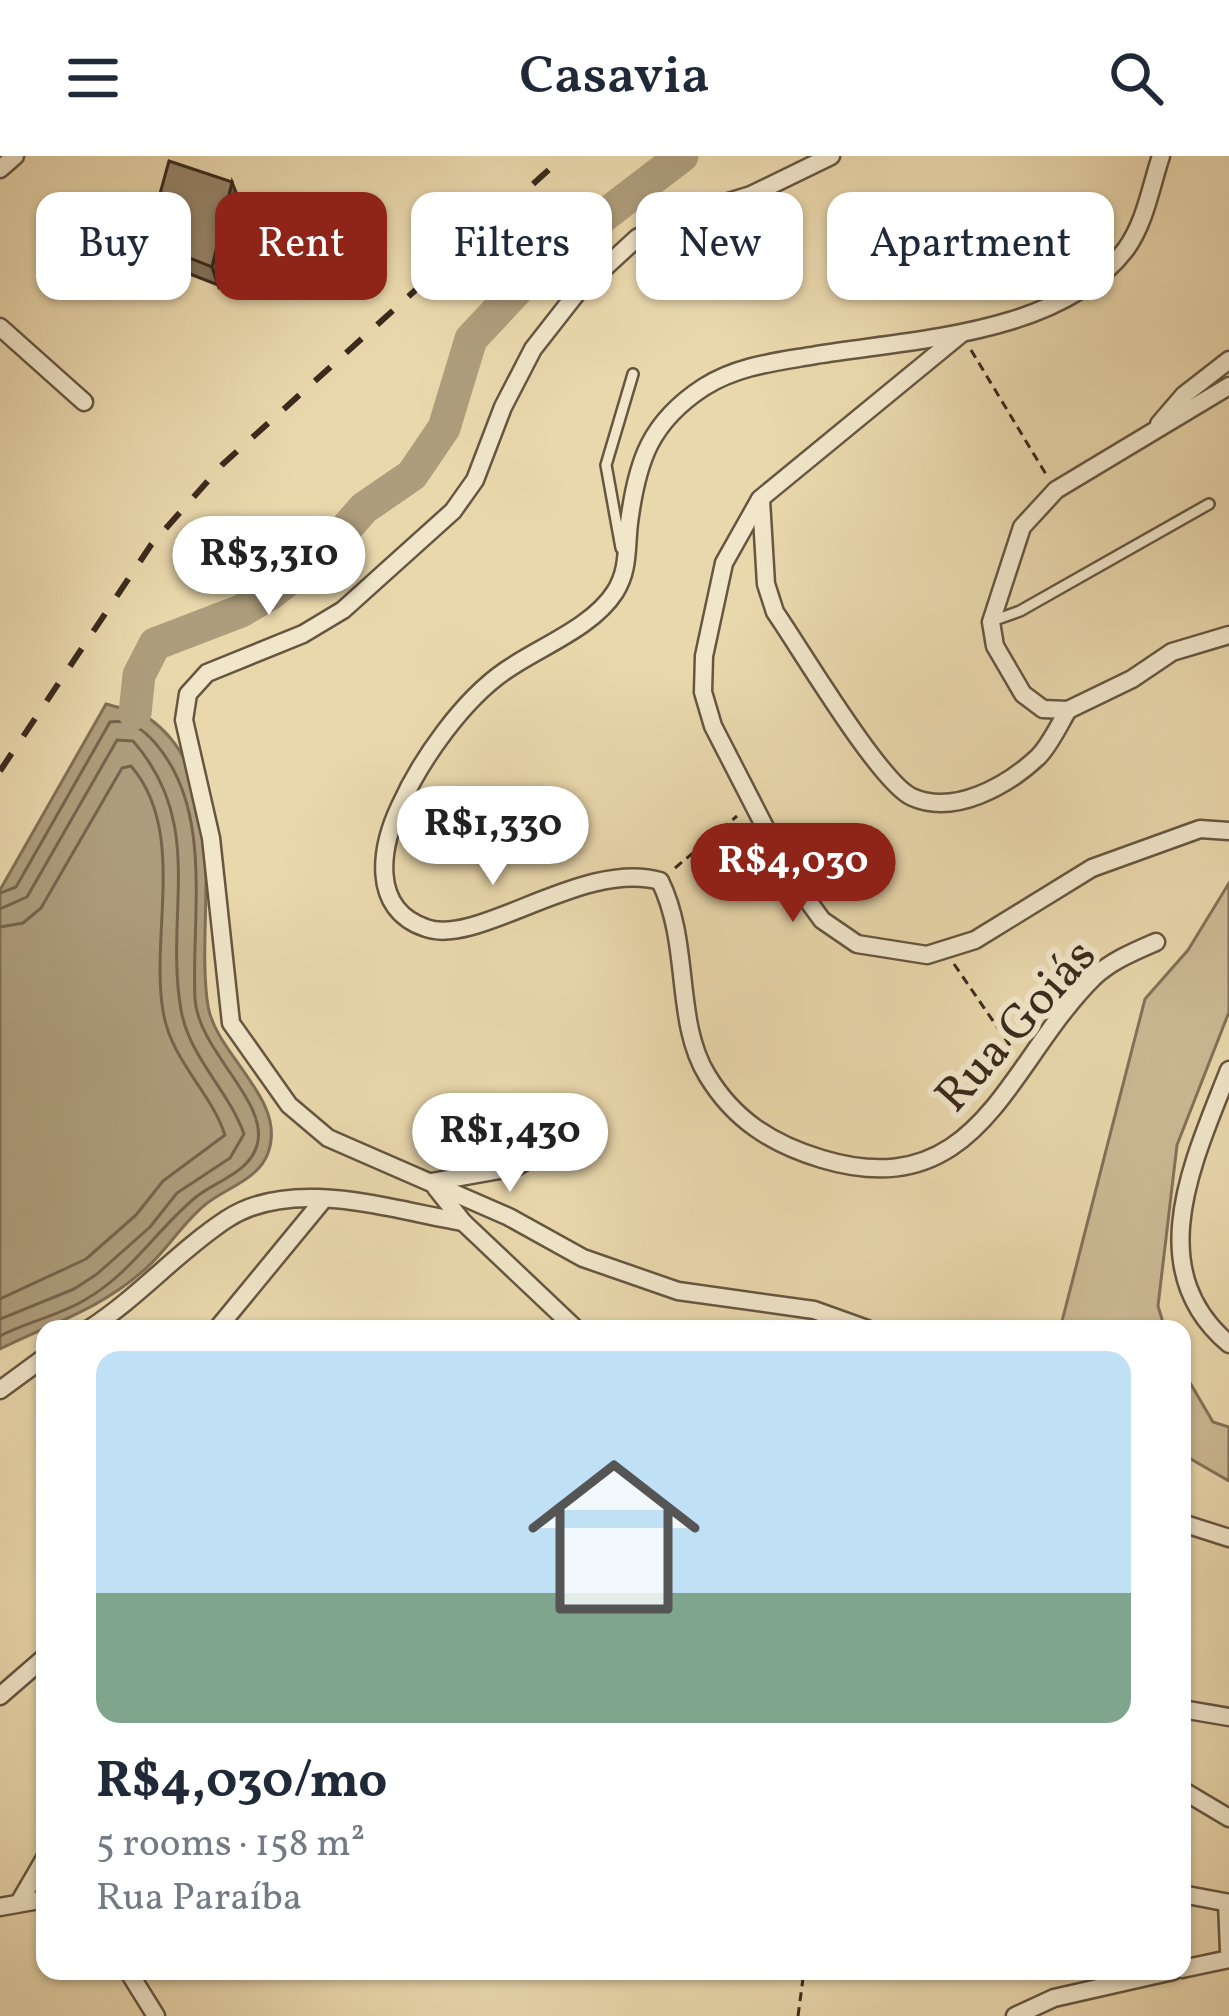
<!DOCTYPE html>
<meta charset="utf-8">
<style>
body{margin:0;font-family:Vollkorn,serif;background:#f6f6f7;color:#1f2937;height:100vh;display:flex;flex-direction:column;font-size:45px;white-space:nowrap}
*{box-sizing:border-box;margin:0}
p{font-size:39px;color:#747a83}
.icon{flex:none;width:66px;height:66px;fill:none;stroke:currentColor;stroke-width:2;stroke-linecap:round;stroke-linejoin:round}
.map{position:relative;flex:1;overflow:hidden}
.details{position:absolute;left:36px;top:1164px;width:1155px;height:660px;display:flex;flex-direction:column;background:#fff;border-radius:24px;box-shadow:0 3px 9px #0004}
.details>*{flex:none}
.top-card{position:absolute;left:36px;top:36px;width:1158px;height:108px;display:flex;gap:24px}
.price{position:absolute;translate:-50% -102px;padding:0 27px;border-radius:42px;background:#fff;color:#222;font-size:39px;line-height:78px;filter:drop-shadow(0 3px 6px #0008)}
.price::after{content:'';position:absolute;left:50%;top:72px;width:36px;height:27px;margin-left:-18px;background:inherit;clip-path:polygon(0 0,100% 0,50% 100%)}
.price.current{background:#8f2418;color:#fff}
ul{padding:0;list-style:none}
li{display:grid;align-content:center;gap:24px;height:636px;padding:0 60px}
li span{display:grid;place-items:center;height:372px;border-radius:24px;color:#555}
li>.icon{margin-inline-start:auto}
span .icon{width:216px;height:216px;fill:#fffc;stroke-width:1}
li b{font-size:51px}
.chip{padding:0 42px;border-radius:24px;background:#fff;box-shadow:0 3px 9px #0004;font-size:42px;line-height:108px}
.chip.current{background:#8f2418;color:#fff}
header{display:flex;justify-content:space-between;align-items:center;height:156px;padding:0 60px;background:#fff;font-size:54px;font-weight:600}
.map>svg:first-child{display:block}
</style>
<header><svg class="icon" aria-label="menu" viewBox="0 0 24 24"><path d="M4 6h16M4 12h16M4 18h16"/></svg>Casavia<svg class="icon" aria-label="search" viewBox="0 0 24 24"><circle cx="10" cy="10" r="6"/><path d="M15 15l6 6"/></svg></header>
<div class="map">
<svg width="1229" height="1860" viewBox="0 0 1229 1860">
<rect width="100%" height="100%" fill="#ead8ad"/>
<filter id="stains"><feTurbulence type="fractalNoise" baseFrequency=".00167" numOctaves="4"/><feColorMatrix values="0 0 0 0 .2 0 0 0 0 .09 0 0 0 0 .02 0 0 0 .5 -.17"/></filter>
<radialGradient id="worn" r=".72"><stop offset=".6" stop-color="#630" stop-opacity="0"/><stop offset="1" stop-color="#630" stop-opacity=".3"/></radialGradient>
<g fill="#ccba95" stroke="#837259" stroke-width="3">
<path d="M1229 727V856L1177 989 1158 1150 1165 1173H1060L1145 843 1188 794Z"/>
<path d="M1182 1213 1213 1266 1229 1271V1325L1182 1298Z"/>
</g>
<path fill="#ae9d7c" stroke="#806f56" stroke-width="3" d="M106 548C119 552 139 555 150 563 235 625 194 763 208 850 216 899 288 944 268 997 259 1023 226 1032 206 1048 182 1067 167 1095 143 1115 98 1154 53 1167 0 1193V734Z"/>
<g fill="none" stroke-linecap="round" stroke-linejoin="round">
<g stroke="#74644c" stroke-width="3">
<path d="M0 737 16 731 110 566C130 563 143 573 156 588 214 656 191 761 195 843 198 895 270 946 257 989 250 1016 216 1025 196 1041 156 1074 130 1119 83 1145 57 1160 27 1166 0 1180"/>
<path d="M0 753 27 741 117 584 133 585C207 669 164 757 181 854 190 903 228 933 244 978L230 1002 177 1037 150 1071 97 1118 74 1133 0 1163"/>
<path d="M0 771 23 767 41 752 122 612 131 610C187 675 150 778 163 855 171 905 210 934 225 979L163 1025 136 1059 86 1103 0 1143"/>
</g>
<path stroke="#ae9d7c" stroke-width="33" d="M135 557 139 519 155 488 241 455 270 438 329 392 364 352 412 319 444 272 471 183 542 107 682 0"/>
<g stroke="#665641" stroke-width="14">
<g id="lane">
<path d="M621 392 606 309 633 218"/>
<path d="M992 465 1020 455 1209 348"/>
</g>
</g>
<g stroke="#665641" stroke-width="21">
<g id="street">
<path d="M831 0 751 39 667 65 637 82 576 138 533 193 503 251 475 324 453 355 343 454 303 478 207 517 188 538 184 564 211 682 231 867 289 949 328 982 509 1061 583 1102 678 1135 814 1154 867 1173"/>
<path d="M0 13 15 0"/>
<path d="M0 171 84 246"/>
<path d="M961 178 760 343 724 407 704 500 703 536 713 570 790 720 822 764 857 788 927 799 975 784 1092 712 1200 673 1229 675"/>
<path d="M1229 230 1056 334 1022 371 991 466 995 490 1023 538 1043 553 1068 554 1132 523 1172 496 1229 479"/>
<path d="M1159 268 1184 239 1229 204"/>
<path d="M761 344 766 428 775 456C800 492 880 627 912 641 954 660 1007 630 1038 601 1050 589 1059 569 1068 554"/>
<path d="M1156 786C1133 796 1111 805 1093 822 1006 909 979 1050 822 1003 772 988 734 964 707 919 674 865 691 788 660 725 583 703 478 791 426 772 369 753 381 690 400 650 421 603 463 544 505 515 539 491 592 472 615 436 629 414 626 392 629 367 637 305 650 266 704 231 739 209 777 206 816 199 914 183 1060 179 1126 93 1145 67 1151 30 1161 0"/>
<path d="M1229 914C1194 1004 1140 1113 1229 1188"/>
<path d="M432 1026 516 1011 561 984"/>
<path d="M436 1032 463 1066 576 1173"/>
<path d="M89 1173C139 1141 178 1095 227 1063 293 1020 391 1054 463 1066"/>
<path d="M217 1173 324 1043"/>
<path d="M0 1234 45 1201"/>
<path d="M1182 1367 1229 1382"/>
<path d="M0 1540 45 1501"/>
<path d="M1182 1553 1229 1561"/>
<path d="M1182 1634 1229 1662"/>
<path d="M1182 1738 1229 1747"/>
<path d="M20 1745 45 1702"/>
<path d="M1227 1747 1229 1795"/>
<path d="M0 1751 45 1743"/>
<path d="M1182 1813 1229 1803"/>
<path d="M128 1815 156 1860"/>
<path d="M1015 1860 1054 1842 1173 1815"/>
</g>
</g>
<g stroke="#3a2a1d" stroke-width="3" stroke-dasharray="9 6" stroke-linecap="butt">
<path d="M971 194 1047 320"/>
<path d="M675 712 737 660"/>
<path d="M954 808 1013 894"/>
<path d="M798 1860 804 1815"/>
</g>
<use href="#lane" stroke="#f1e6ca" stroke-width="9"/>
<use href="#street" stroke="#f1e6ca" stroke-width="16"/>
<path stroke="#3a2a1d" stroke-width="6" stroke-dasharray="21 21" stroke-linecap="butt" d="M0 615 151 389 223 308 564 0"/>
</g>
<path fill="#817259" stroke="#3a2a1d" stroke-width="3" d="M239 44 218 129 154 104 147 85Z"/>
<path fill="#695c49" stroke="#3a2a1d" stroke-width="3" d="M232 26 239 44 218 129 212 111Z"/>
<path fill="#968468" stroke="#3a2a1d" stroke-width="3" d="M169 5 232 26 212 111 147 85Z"/>
<g text-anchor="middle" stroke-width="12" stroke-linejoin="round" paint-order="stroke">
<g font-size="48" fill="#3a2a1d" stroke="#f1e6ca">
<text transform="translate(1014 868) rotate(-48)" y="17">Rua Goiás</text>
</g>
</g>
<rect width="100%" height="100%" filter="url(#stains)"/>
<rect width="100%" height="100%" fill="url(#worn)"/>
</svg>
<b class="price" style="left:269px;top:462px">R$3,310</b>
<b class="price" style="left:493px;top:732px">R$1,330</b>
<b class="price current" style="left:793px;top:769px">R$4,030</b>
<b class="price" style="left:510px;top:1039px">R$1,430</b>
<div class="top-card">
<a class="chip">Buy</a>
<a class="chip current">Rent</a>
<a class="chip">Filters</a>
<a class="chip">New</a>
<a class="chip">Apartment</a>
</div>
<section class="details">
<ul>
<li><span style="background:linear-gradient(#bfe0f5 65%,#7fa58c 0)"><svg class="icon" aria-label="home" viewBox="0 0 24 24"><path d="M3 11l9-7 9 7M6 9v11h12V9"/></svg></span><div><b>R$4,030/mo</b><p>5 rooms · 158 m²</p><p>Rua Paraíba</p></div></li>
</ul>
</section>
</div>
